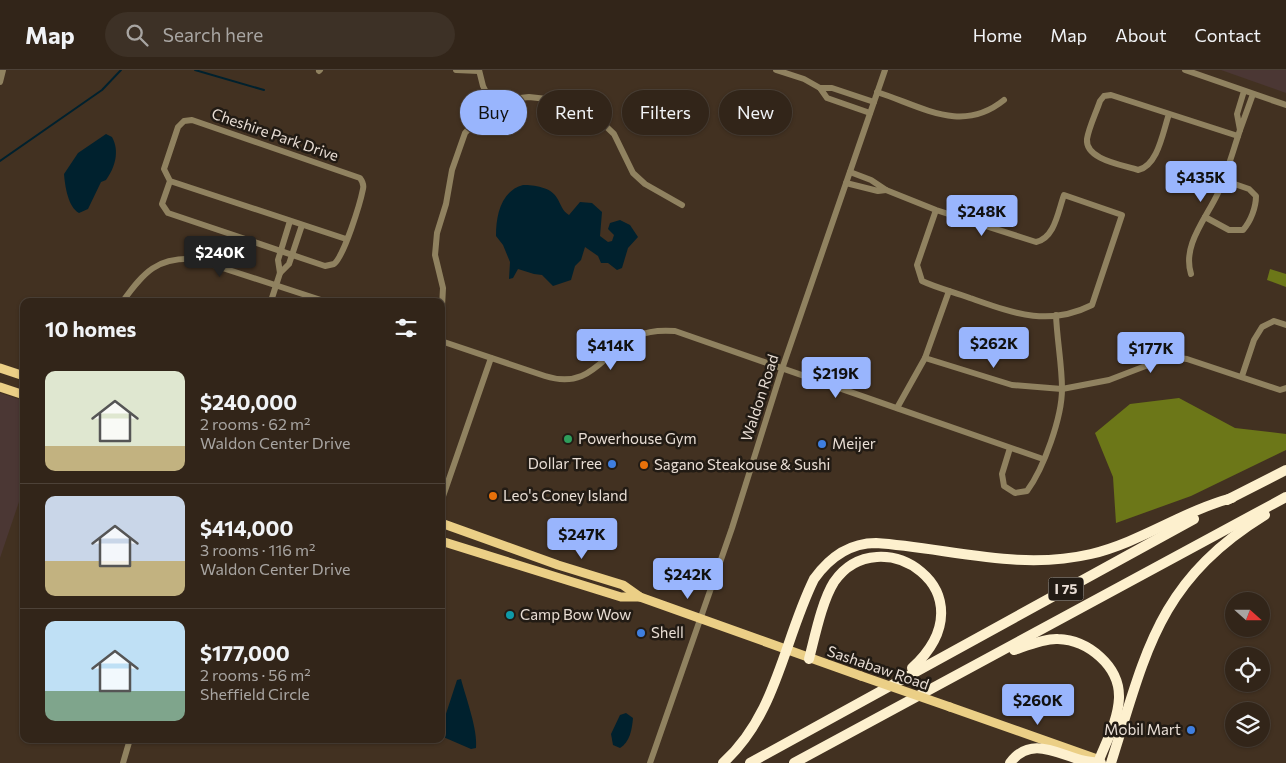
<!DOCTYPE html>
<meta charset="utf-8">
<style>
body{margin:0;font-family:Commissioner,sans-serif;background:#3d3126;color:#f1f3f6;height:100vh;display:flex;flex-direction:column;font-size:19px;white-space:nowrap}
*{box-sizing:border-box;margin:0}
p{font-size:16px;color:#a8a5a2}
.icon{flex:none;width:28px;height:28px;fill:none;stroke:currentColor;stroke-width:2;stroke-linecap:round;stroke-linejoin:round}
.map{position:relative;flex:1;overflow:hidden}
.panel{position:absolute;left:20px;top:228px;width:425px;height:445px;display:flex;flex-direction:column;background:#322519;border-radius:10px;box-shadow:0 1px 4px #0004,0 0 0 1px #4d4238}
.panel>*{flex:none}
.top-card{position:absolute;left:460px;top:20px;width:475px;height:45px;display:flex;gap:10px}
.needle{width:32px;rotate:111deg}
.controls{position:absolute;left:1225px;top:522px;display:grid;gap:10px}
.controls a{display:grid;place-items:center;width:45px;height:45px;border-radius:50%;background:#322519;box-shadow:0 1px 4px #0004,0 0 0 1px #4d4238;font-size:25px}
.price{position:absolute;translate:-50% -42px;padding:0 11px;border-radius:5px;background:#99b5fd;color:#111;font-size:16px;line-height:32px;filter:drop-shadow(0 1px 2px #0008)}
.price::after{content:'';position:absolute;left:50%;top:30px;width:15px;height:11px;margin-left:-8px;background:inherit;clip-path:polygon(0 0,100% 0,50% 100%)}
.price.on{background:#222;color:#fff}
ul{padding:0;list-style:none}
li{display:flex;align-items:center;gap:15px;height:125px;padding:0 25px}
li+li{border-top:1px solid #4d4238}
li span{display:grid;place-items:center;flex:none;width:140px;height:100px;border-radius:10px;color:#555}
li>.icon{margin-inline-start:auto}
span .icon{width:60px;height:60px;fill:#fffc;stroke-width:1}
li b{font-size:21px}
h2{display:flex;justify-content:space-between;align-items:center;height:60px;padding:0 25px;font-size:21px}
.tag{padding:0 18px;border-radius:22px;background:#322519;box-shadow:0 1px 4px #0004,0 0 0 1px #4d4238;font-size:18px;line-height:45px}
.tag.on{background:#99b5fd;color:#111}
header{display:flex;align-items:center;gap:30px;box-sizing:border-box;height:70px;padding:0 25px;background:#322519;border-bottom:1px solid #4d4238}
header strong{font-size:24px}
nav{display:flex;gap:28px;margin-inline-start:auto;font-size:18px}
.search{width:350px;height:45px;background:#3d3126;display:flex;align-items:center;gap:12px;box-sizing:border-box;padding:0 18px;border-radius:28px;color:#a8a5a2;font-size:19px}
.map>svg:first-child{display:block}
</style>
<header>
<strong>Map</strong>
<div class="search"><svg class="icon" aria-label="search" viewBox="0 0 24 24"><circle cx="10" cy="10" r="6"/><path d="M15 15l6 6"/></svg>Search here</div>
<nav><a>Home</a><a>Map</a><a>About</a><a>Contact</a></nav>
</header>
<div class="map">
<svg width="1286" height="693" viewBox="0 0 1286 693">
<rect width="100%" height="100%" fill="#423121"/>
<g fill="#4b3734">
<path d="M1221 0H1286V23Z"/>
<path d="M0 323 24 331V417L0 488Z"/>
</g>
<g fill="#6c7718">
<path d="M1270 199 1286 204V217L1267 210Z"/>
<path d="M1179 328 1235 358 1286 364V380L1191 426 1116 453 1113 407 1095 363 1130 334Z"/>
</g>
<g fill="#00212e">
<path d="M106 64 112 67C120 81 115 98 106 110L101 112 88 139 79 143C68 137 65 116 64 104L78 83Z"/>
<path d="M523 115C534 115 551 117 557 128 561 134 562 141 569 145L580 132 592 133 602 142 600 166 608 172 612 171 614 165 608 159 610 153 620 150 630 155 638 167 628 178 622 198 617 200 608 193H601L598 186 585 177 581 190 575 196 571 210 553 216 542 205 534 204 518 199 513 208 509 209 510 192 503 175 496 166C496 145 501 121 523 115Z"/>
<path d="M461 609C466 628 478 660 476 678L471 679 441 666V659L457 610Z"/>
<path d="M626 643 633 648C632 659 630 672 620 678L613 675 611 664 620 645Z"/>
</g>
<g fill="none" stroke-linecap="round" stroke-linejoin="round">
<g stroke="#00212e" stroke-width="2">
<path d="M195 0 264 20"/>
<path d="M0 91 102 20 121 0"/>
</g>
<g stroke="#908260" stroke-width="6">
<path d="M456 0 479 1"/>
<path d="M479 0 483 16 493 36"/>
<path d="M776 0 804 9 820 18"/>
<path d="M1185 0 1286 35"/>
<path d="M319 1 320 0"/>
<path d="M0 12 3 0"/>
<path d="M1244 21 1237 44 1240 60 1253 24"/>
<path d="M877 22C923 37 962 64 1004 30"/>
<path d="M870 43 827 28 820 18H832L874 32"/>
<path d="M1169 44C1163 61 1158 96 1138 100 1124 95 1085 90 1087 69 1089 57 1096 43 1100 31L1104 26 1111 25 1238 66"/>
<path d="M170 111 162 134 168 143 325 196 334 194C344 186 360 134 363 119 364 115 363 112 360 108L192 50 184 51 178 57 164 99 170 111 346 169"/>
<path d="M846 113 878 121 886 120 871 110 850 102"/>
<path d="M886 120 936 140 1036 172C1055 168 1058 141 1064 125L1122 145 1092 235C1048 257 1013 243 970 228 954 222 937 218 922 211L917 195 936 140"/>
<path d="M1205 147 1229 160H1243C1251 151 1256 137 1256 126L1249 119 1223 110"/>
<path d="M280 203 289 194 302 155"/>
<path d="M1191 204C1182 175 1206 149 1218 123 1227 103 1233 81 1240 60"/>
<path d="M123 231C144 202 157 187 195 189L324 231"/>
<path d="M271 231 280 203 278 190 290 151"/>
<path d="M441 256 443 218 435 185 437 163 446 134 452 100 465 63 488 38 511 29 529 27 547 29 594 45 614 64 633 103 645 114 682 135"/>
<path d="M441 271 545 306C592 321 602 282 637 266 648 261 662 260 675 261L1043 389"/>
<path d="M925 288 1012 315 1062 319 1109 310 1169 287 1187 289 1280 320 1286 318"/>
<path d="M1242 306 1254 270 1262 257 1274 251 1286 255"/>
<path d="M897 338 925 288 949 221"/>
<path d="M1010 378 1002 404 1004 416 1015 423 1027 421C1044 398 1062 347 1062 319 1062 295 1057 270 1056 245"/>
<path d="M441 432 491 288"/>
<path d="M123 693 130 669"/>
<path d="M650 693 732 458 782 299 885 0"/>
</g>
<g stroke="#ebcf86" stroke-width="9">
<path d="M0 298 24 306"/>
<path d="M0 317 24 325"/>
<path d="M441 453 558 495 623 515 640 527 861 606"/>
<path d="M441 471 621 527H640"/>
<path d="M950 637 1100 690"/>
</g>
<g stroke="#fdf0ce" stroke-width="10">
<path d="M1227 430 1286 400"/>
<path d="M1014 580C1026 576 1045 568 1058 569 1088 570 1120 596 1119 628 1118 650 1107 670 1099 690"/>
<path d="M809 589C815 566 822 531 834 512 879 446 995 522 912 598"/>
<path d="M723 693C777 644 783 572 814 509 829 488 849 473 876 473 949 478 1018 501 1091 484 1141 472 1183 441 1232 428"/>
<path d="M750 693 1194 449"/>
<path d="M794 693 1286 427"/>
<path d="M1010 693C1030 666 1056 683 1081 690 1087 692 1094 692 1101 693"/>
<path d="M1111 693C1146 582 1158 511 1265 445"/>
</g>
<path stroke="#ebcf86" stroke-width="9" d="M861 606 950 637"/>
</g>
<circle fill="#2e9e5b" stroke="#221b14" stroke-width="2" cx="568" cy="369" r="5"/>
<g fill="#3f7fe0" stroke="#221b14" stroke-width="2">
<circle cx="822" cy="374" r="5"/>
<circle cx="612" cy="394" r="5"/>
<circle cx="641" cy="563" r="5"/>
<circle cx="1191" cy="660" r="5"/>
</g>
<g fill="#e8710a" stroke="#221b14" stroke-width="2">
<circle cx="644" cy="395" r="5"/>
<circle cx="493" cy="426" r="5"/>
</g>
<circle fill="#0f9aa8" stroke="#221b14" stroke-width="2" cx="510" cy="545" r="5"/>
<g text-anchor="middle" stroke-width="5" stroke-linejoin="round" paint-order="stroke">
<rect fill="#221b14" stroke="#ada49b" stroke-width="1" x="1048.5" y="507.5" width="35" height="23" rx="4"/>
<g font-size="14" font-weight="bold" fill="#e9ded5">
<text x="1066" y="524">I 75</text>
</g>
<g font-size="15" fill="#e9ded5" stroke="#221b14">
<text transform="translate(275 65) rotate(19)" y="5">Cheshire Park Drive</text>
<text transform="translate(760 328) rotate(-72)" y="5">Waldon Road</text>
<text transform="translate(878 598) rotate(19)" y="5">Sashabaw Road</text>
</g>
<g font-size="15" fill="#e9ded5" stroke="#221b14" text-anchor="start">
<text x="578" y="374">Powerhouse Gym</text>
<text x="832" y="379">Meijer</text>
<text x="602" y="399" text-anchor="end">Dollar Tree</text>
<text x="654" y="400">Sagano Steakouse &amp; Sushi</text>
<text x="503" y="431">Leo's Coney Island</text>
<text x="520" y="550">Camp Bow Wow</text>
<text x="651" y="568">Shell</text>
<text x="1181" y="665" text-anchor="end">Mobil Mart</text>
</g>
</g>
</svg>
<div class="controls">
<a><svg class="needle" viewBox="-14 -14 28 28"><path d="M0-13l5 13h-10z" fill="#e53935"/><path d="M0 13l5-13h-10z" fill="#a8a5a2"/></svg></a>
<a><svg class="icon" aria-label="locate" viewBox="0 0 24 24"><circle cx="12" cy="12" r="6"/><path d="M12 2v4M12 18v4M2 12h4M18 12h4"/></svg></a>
<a><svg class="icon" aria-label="layers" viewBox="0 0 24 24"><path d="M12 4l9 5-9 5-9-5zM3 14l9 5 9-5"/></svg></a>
</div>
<b class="price" style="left:1201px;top:133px">$435K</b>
<b class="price" style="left:982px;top:167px">$248K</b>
<b class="price on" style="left:220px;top:208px">$240K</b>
<b class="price" style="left:994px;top:299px">$262K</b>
<b class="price" style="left:611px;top:301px">$414K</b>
<b class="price" style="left:1151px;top:304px">$177K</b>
<b class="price" style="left:836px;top:329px">$219K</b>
<b class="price" style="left:582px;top:490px">$247K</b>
<b class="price" style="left:688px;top:530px">$242K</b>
<b class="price" style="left:1038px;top:656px">$260K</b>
<div class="top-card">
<a class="tag on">Buy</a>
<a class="tag">Rent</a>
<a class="tag">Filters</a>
<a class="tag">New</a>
</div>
<section class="panel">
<h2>10 homes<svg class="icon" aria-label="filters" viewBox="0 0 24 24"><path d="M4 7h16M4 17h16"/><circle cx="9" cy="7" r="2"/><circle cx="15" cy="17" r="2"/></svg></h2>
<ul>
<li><span style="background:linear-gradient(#dfe7d0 75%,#c2b280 0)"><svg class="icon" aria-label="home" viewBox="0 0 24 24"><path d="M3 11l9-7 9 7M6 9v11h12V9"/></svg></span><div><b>$240,000</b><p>2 rooms · 62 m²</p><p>Waldon Center Drive</p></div></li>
<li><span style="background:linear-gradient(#c9d6e8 65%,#c2b280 0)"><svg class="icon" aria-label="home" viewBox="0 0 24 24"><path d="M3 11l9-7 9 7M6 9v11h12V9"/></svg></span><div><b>$414,000</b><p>3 rooms · 116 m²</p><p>Waldon Center Drive</p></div></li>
<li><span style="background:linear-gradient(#bfe0f5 70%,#7fa58c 0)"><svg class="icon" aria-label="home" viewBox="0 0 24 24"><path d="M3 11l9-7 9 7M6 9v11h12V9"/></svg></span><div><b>$177,000</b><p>2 rooms · 56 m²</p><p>Sheffield Circle</p></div></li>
</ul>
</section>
</div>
